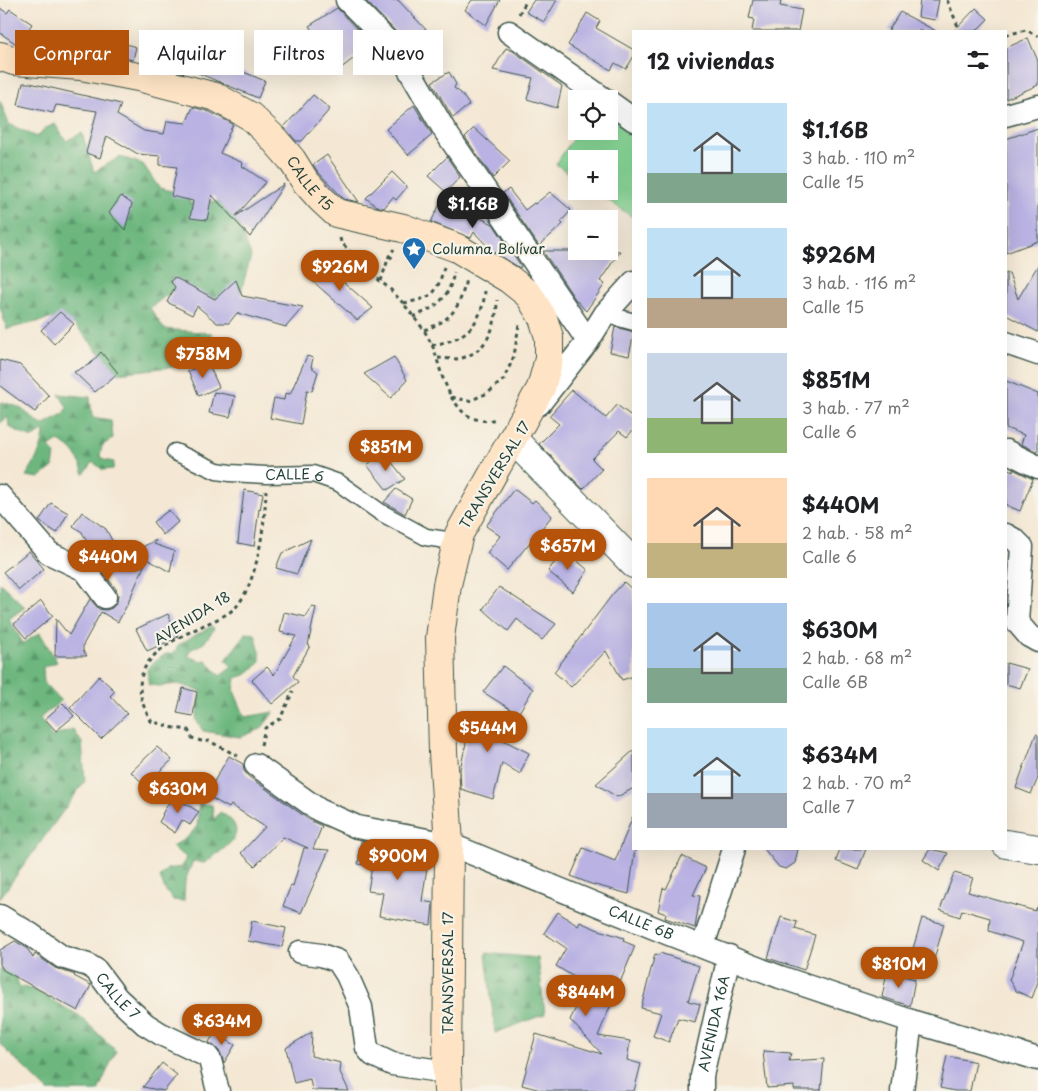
<!DOCTYPE html>
<html lang="es">
<meta charset="utf-8">
<style>
body{margin:0;font-family:"Playpen Sans",sans-serif;background:#f2f2f2;color:#202124;height:100vh;display:flex;flex-direction:column;font-size:19px;white-space:nowrap}
*{box-sizing:border-box;margin:0}
p{font-size:16px;color:#757577}
.icon{flex:none;width:28px;height:28px;fill:none;stroke:currentColor;stroke-width:2;stroke-linecap:round;stroke-linejoin:round}
.map{position:relative;flex:1;overflow:hidden}
.side{position:absolute;left:632px;top:30px;width:375px;height:820px;display:flex;flex-direction:column;background:#fff;border-radius:0px;box-shadow:0 5px 20px #0002}
.side>*{flex:none}
.hud{position:absolute;left:15px;top:30px;width:475px;height:45px;display:flex;gap:10px}
.fabs{position:absolute;left:568px;top:90px;display:grid;gap:10px}
.fabs a{display:grid;place-items:center;width:50px;height:50px;border-radius:0px;background:#fff;box-shadow:0 5px 20px #0002;font-size:25px}
.price{position:absolute;translate:-50% -42px;padding:0 11px;border-radius:18px;background:#b45309;color:#fff;font-size:16px;line-height:32px;filter:drop-shadow(0 1px 2px #0008)}
.price::after{content:'';position:absolute;left:50%;top:30px;width:15px;height:11px;margin-left:-8px;background:inherit;clip-path:polygon(0 0,100% 0,50% 100%)}
.price.current{background:#222;color:#fff}
ul{padding:0;list-style:none}
li{display:flex;align-items:center;gap:15px;height:125px;padding:0 15px}
li span{display:grid;place-items:center;flex:none;width:140px;height:100px;border-radius:0px;color:#555}
li>.icon{margin-inline-start:auto}
span .icon{width:60px;height:60px;fill:#fffc;stroke-width:1}
li b{font-size:21px}
h2{display:flex;justify-content:space-between;align-items:center;height:60px;padding:0 15px;font-size:21px}
.chip{padding:0 18px;border-radius:0px;background:#fff;box-shadow:0 5px 20px #0002;font-size:18px;line-height:45px}
.chip.current{background:#b45309;color:#fff}
.map>svg:first-child{display:block}
</style>
<div class="map">
<svg width="1038" height="1091" viewBox="0 0 1038 1091">
<defs>
<pattern id="forest-firs" width="22" height="20" patternUnits="userSpaceOnUse" patternTransform="scale(1.25)"><rect width="22" height="20" fill="#6db77f"/><path d="M5 1l3.5 6h-7zM16 11l3.5 6h-7z" fill="#599669"/></pattern>
</defs>
<rect width="100%" height="100%" fill="#f7f3e8"/>
<filter id="ink" filterUnits="userSpaceOnUse"><feTurbulence type="fractalNoise" baseFrequency=".02" numOctaves="2"/><feDisplacementMap in="SourceGraphic" scale="10" xChannelSelector="R" yChannelSelector="G"/><feConvolveMatrix kernelMatrix="1 2 1 2 8 2 1 2 1" color-interpolation-filters="sRGB"/></filter>
<filter id="wash" filterUnits="userSpaceOnUse"><feTurbulence type="fractalNoise" baseFrequency=".0096" numOctaves="4" result="noise"/><feDisplacementMap in="SourceGraphic" scale="20" xChannelSelector="R" yChannelSelector="G"/><feGaussianBlur stdDeviation="1.12" result="paint"/><feColorMatrix in="noise" values="0 0 0 0 0 0 0 0 0 0 0 0 0 0 0 0 0 1.4 0 .05"/><feComposite in="paint" operator="in"/></filter>
<g filter="url(#wash)">
<rect width="100%" height="100%" fill="#f4e8d4"/>
<g fill="url(#forest-firs)" stroke="#467a5a">
<path d="M0 101 9 124 37 137 46 128 55 124 66 141 82 133 94 172 120 157 143 164 159 188 188 195 190 204 202 200 231 204 251 256 236 309 181 284 150 308 164 329 212 333 208 363 118 373 74 324 54 318 7 329 0 307V254L1 249 0 248Z"/>
<path d="M59 394 90 397 92 417 111 420 113 438 102 446 100 456 104 460 114 462 113 469 103 470 93 462 84 474C78 457 75 449 58 441L49 447 55 454 53 467 39 478 26 476C35 462 44 447 44 430L32 438 9 427 8 417 0 423V403L3 402 19 407 42 425 65 413 67 407Z"/>
<path d="M0 583 25 607 9 619 23 643 40 633 57 662 43 667 44 683 61 701 40 718 52 737 73 729 82 743 85 781 0 898Z"/>
<path d="M212 626 214 629 204 643 190 650 188 656 200 661 206 660 220 676 232 667 226 660 246 633 255 634 260 652V663L245 675 236 678 234 691 245 717 274 712 261 729 240 737 203 731 196 720 201 691 178 684 160 686 149 685 147 670 154 662 166 654H171L176 651 178 645Z"/>
<path d="M199 804 212 805 214 820 220 812C255 832 224 849 204 863L193 861 185 881 184 901 173 900 165 890 160 877 167 869 182 867 186 857 172 847 189 836 197 826Z"/>
<path d="M486 953 538 958 545 1014 495 1033Z"/>
<path d="M0 969 15 973 19 986 34 990 80 1016 116 1051 98 1091H48L0 1044Z"/>
</g>
<path fill="#87d696" stroke="#538a65" d="M609 109 634 126V218L595 191H609V159H576V178L556 164 578 131H609Z"/>
<g id="blocks">
<g fill="#b9b2e3">
<path d="M365 0H398L431 35 414 52 409 45Z"/>
<path d="M472 0H500L486 25 465 10Z"/>
<path d="M534 0H557L544 22 526 12Z"/>
<path d="M753 0H781L780 6 802 10 798 31H752L754 19 749 18Z"/>
<path d="M920 0H939L935 20 918 17Z"/>
<path d="M0 8 7 13 10 9 32 24 18 45 0 33Z"/>
<path d="M337 8 372 44 340 69 309 26Z"/>
<path d="M976 8 988 19 976 31H954Z"/>
<path d="M900 12 936 31H888Z"/>
<path d="M587 13 600 21 596 28 634 50V56L626 69 615 63 611 70 568 45Z"/>
<path d="M163 35 218 48 213 66 240 73 241 71 265 81 258 98 174 63 184 73 152 64 147 61 151 42 160 51Z"/>
<path d="M106 38 136 47 133 60 101 53Z"/>
<path d="M1028 38 1038 61V85L1006 99V48Z"/>
<path d="M506 48 513 51 562 86 557 108 527 99 533 78 493 70Z"/>
<path d="M449 72 456 84 454 88 461 93 469 105 453 118 432 82Z"/>
<path d="M23 83H30L121 104 117 115 144 131 164 134 167 121 186 123 193 107 210 112 233 124 220 153 243 163 242 166 266 182 236 216 284 184 250 237 212 195 207 220 190 218 193 201 171 196 177 167 160 165V156L138 154 107 136 100 158 86 153 97 111 56 105 53 113 18 105Z"/>
<path d="M313 95 330 109 302 141H296L284 127Z"/>
<path d="M414 105 432 135 408 155 386 129Z"/>
<path d="M474 128 510 161 493 178 465 137Z"/>
<path d="M1038 128V241L1006 253V139Z"/>
<path d="M327 155 359 202 344 199 318 172 313 165Z"/>
<path d="M447 157 460 177 446 192 428 176Z"/>
<path d="M392 172 407 187 396 200 393 197 384 208 376 206 366 198Z"/>
<path d="M509 189 525 210 534 203 535 204 550 192 571 210 561 222 563 224 539 246 503 193Z"/>
<path d="M121 196 132 204 125 230 109 213Z"/>
<path d="M442 200 493 224 521 266 520 268 492 251 474 232 471 238 431 222Z"/>
<path d="M543 251H620L600 281 605 284 586 311 575 299Z"/>
<path d="M322 263 373 308 357 320 309 278Z"/>
<path d="M1038 265V332L1006 315V273H1009L1018 299Z"/>
<path d="M174 277 215 299 236 280 242 296 303 307 286 327 237 313 229 323H217L197 306 192 315 167 302 175 287 171 282Z"/>
<path d="M60 312 74 324 54 344 41 330Z"/>
<path d="M615 327 634 332 629 356 610 352Z"/>
<path d="M101 352 118 373 95 392 74 372 90 364Z"/>
<path d="M307 356 313 358 311 367 318 372 312 391 307 390 301 424 270 418 274 398 284 400 285 393 290 394Z"/>
<path d="M394 357 407 380 391 398 364 374Z"/>
<path d="M0 360 20 365 49 396 35 412 0 386Z"/>
<path d="M208 363 219 387 199 396 188 371Z"/>
<path d="M1006 381 1038 394V452L1021 444 1024 435 1006 428Z"/>
<path d="M572 390 606 418 617 405 634 418V429L627 437 619 431 592 459 602 469 583 489 539 444 559 424 549 416Z"/>
<path d="M214 392 235 396 230 417 209 413Z"/>
<path d="M381 454 383 457 386 455 405 479 387 490 367 465Z"/>
<path d="M1006 468 1013 471V469L1033 479 1020 511 1006 505Z"/>
<path d="M396 489 412 499 405 514 384 502Z"/>
<path d="M514 489 532 503 535 500 552 516 507 570 487 553 500 536 486 526Z"/>
<path d="M244 490 263 494 260 510 259 509 254 546 238 543Z"/>
<path d="M51 503 68 513 57 533 39 521Z"/>
<path d="M169 510 178 522 163 535 153 522Z"/>
<path d="M82 512 106 529 121 558 156 540 154 544 174 551 170 572 147 559 128 603 118 622 101 612 83 645V651L87 656H55L56 619 69 635 90 599 99 609 106 610 112 608 117 602 118 595 116 589 100 568 82 532 73 526Z"/>
<path d="M311 539 297 574 276 568 282 553Z"/>
<path d="M564 550 588 570 573 592 548 571Z"/>
<path d="M29 551 44 569 19 590 3 572Z"/>
<path d="M624 582 634 591V676L622 680 606 651 571 687 554 672 612 595Z"/>
<path d="M499 587 556 624 542 640 517 619 508 631 483 609Z"/>
<path d="M41 601 53 616 26 638 14 624Z"/>
<path d="M312 606 316 607 308 645 310 646 293 676 298 682 272 704 252 680 267 667 274 675 296 636 280 632 284 612 306 617Z"/>
<path d="M168 614 178 637 147 651 136 629Z"/>
<path d="M1006 663 1028 669 1020 688 1006 684Z"/>
<path d="M503 666 533 689 518 714 483 692Z"/>
<path d="M99 676 115 691 110 696 127 714 101 739 70 708Z"/>
<path d="M183 688 197 692 193 716 177 713Z"/>
<path d="M63 703 74 716 56 731 45 719Z"/>
<path d="M468 711 516 718 503 740 529 753 520 774 502 763 493 799 461 789 460 769 467 739 463 738Z"/>
<path d="M1036 734 1038 735V778L1031 794 1016 788Z"/>
<path d="M157 747 172 760 145 785 131 772Z"/>
<path d="M634 750V788L617 797 596 784Z"/>
<path d="M229 756 243 764 244 771 248 776 311 821 322 826 313 849 329 850 301 913 283 906 291 885 293 886 304 848H308L283 837 255 866 241 853 265 827 231 805 229 808 206 795Z"/>
<path d="M173 796 199 812 190 825 182 820 175 833 159 822 163 815 162 814Z"/>
<path d="M633 816 634 849H635L629 894 591 884 571 876 583 848 615 861Z"/>
<path d="M361 841 429 854 422 901 433 903 431 925 379 916 383 893 368 891 372 866 358 864Z"/>
<path d="M764 849H798L795 863 786 869 779 867Z"/>
<path d="M840 849H866L858 870 836 861Z"/>
<path d="M930 849 948 853 939 871 923 860Z"/>
<path d="M682 856 706 868 693 895 700 896 695 928 665 918 666 914 658 911 663 888 666 889Z"/>
<path d="M954 873 973 878 968 892 1035 911 1037 907H1038V982L1032 998 1016 991 1009 980 1023 942 989 931 990 918 962 910 960 917 940 910Z"/>
<path d="M558 912 578 926 580 922 596 929 624 938 623 941 635 946 598 1036 630 1041 627 1060 641 1064 634 1091H544L522 1085 536 1034 602 1054 570 1020 587 985 556 966 566 948 544 933Z"/>
<path d="M781 917 797 922 795 929 815 935 804 970 768 958Z"/>
<path d="M922 918 944 924 929 977 907 969Z"/>
<path d="M252 921 286 928 282 947 248 941Z"/>
<path d="M15 941 27 948 33 958 35 954 55 968 75 975 74 976 91 985 78 1011 3 970 0 964V950Z"/>
<path d="M660 953 699 966 688 1001 700 1004 695 1022 678 1018 669 1042 653 1036 661 1013 641 1008 655 954 659 955Z"/>
<path d="M887 972 915 979 910 1006 882 997Z"/>
<path d="M312 1032 311 1056 341 1063 340 1072 349 1091 312 1090 310 1079 294 1083 286 1048Z"/>
<path d="M215 1033 235 1045 224 1063 220 1052 209 1042Z"/>
<path d="M763 1051 791 1053 789 1061 824 1059 821 1090H794V1086L767 1088Z"/>
<path d="M947 1056 976 1062 970 1091H955L940 1088Z"/>
<path d="M162 1063 177 1075 164 1091 143 1087Z"/>
</g>
</g>
</g>
<g filter="url(#ink)">
<use href="#blocks" fill-opacity="0" stroke="#3f574c" stroke-width="1"/>
<g fill="none" stroke-linecap="round" stroke-linejoin="round">
<g stroke="#3f574c" stroke-width="19">
<g id="pedestrian">
<path d="M605 314 634 322"/>
<path id="s1" d="M175 452 217 471 230 473 266 475 313 474 339 483 380 512 426 537 446 540 459 534"/>
</g>
</g>
<g stroke="#3f574c" stroke-width="25">
<g id="minor">
<path d="M347 0 400 54 445 131 588 341"/>
<path d="M509 32 604 99"/>
<path d="M609 102 634 120"/>
<path d="M1006 115 1038 106"/>
<path d="M1006 343 1038 354"/>
<path d="M539 404 588 341 605 314 634 282"/>
<path d="M1006 451 1038 467"/>
<path d="M0 496 49 553 85 570 105 597"/>
<path d="M1006 535 1015 540 1022 547 1017 622 1029 636 1038 641"/>
<path id="s2" d="M256 765 319 810 357 827 449 844 669 934 780 977 911 1021 1038 1059"/>
<path id="s3" d="M0 916 30 934 62 957 88 965 96 970 117 998 145 1024 161 1034 207 1056 210 1060 218 1091"/>
<path d="M703 946 734 849"/>
<path d="M300 952 321 955 338 961 347 975 361 1007 367 1048 373 1055 392 1064 447 1072"/>
<path id="s4" d="M702 1091V1076L729 956"/>
<path d="M902 1091 911 1021"/>
</g>
</g>
<g stroke="#3f574c" stroke-width="30">
<g id="tertiary">
<path d="M513 439 634 564"/>
<path d="M1006 844 1038 849"/>
</g>
</g>
<g stroke="#3f574c" stroke-width="30">
<g id="secondary">
<path id="s5" d="M0 56 14 61 81 66 138 77 216 97 250 116 272 137 292 160 305 181 321 199 336 213 403 228 457 248 509 279 529 295 543 318 549 337V359L541 388 459 534 447 585 440 638 443 752 449 844 447 1072 448 1091"/>
</g>
</g>
<g stroke="#3f574c" stroke-width="3" stroke-dasharray="4 4" stroke-linecap="butt">
<path d="M947 0 960 31"/>
<path d="M519 14 527 0"/>
<path d="M1006 35 1026 30 1038 36"/>
<path d="M340 238 341 242 368 271 390 289 403 303"/>
<path d="M389 256 396 260"/>
<path d="M444 267C436 297 432 298 403 303L424 330 434 349 442 376 451 397 469 401 488 393 504 379 514 356 519 324"/>
<path d="M381 281 389 256 394 249"/>
<path d="M413 317C437 307 449 299 454 272"/>
<path d="M424 330C452 320 460 308 466 279"/>
<path d="M432 345C465 340 482 324 485 291"/>
<path d="M438 358C445 358 455 360 462 358 488 351 497 324 497 300"/>
<path d="M451 397C455 402 458 407 462 411 470 419 487 424 497 418"/>
<path d="M261 745 265 728 280 719 293 691"/>
<path d="M238 756 209 741 204 742 192 738 188 730 174 728 151 721C148 715 145 709 143 704 128 658 174 640 206 624 216 620 229 614 236 607 258 582 265 523 266 491"/>
</g>
<use href="#pedestrian" stroke="#fff" stroke-width="16"/>
<use href="#minor" stroke="#fff" stroke-width="22"/>
<use href="#tertiary" stroke="#fff" stroke-width="28"/>
<use href="#secondary" stroke="#fee4c5" stroke-width="28"/>
</g>
</g>
<defs>
<g id="sight-pin" transform="scale(1.25)"><path d="M0 17L-7.5 6A9.5 9.5 0 1 1 7.5 6Z" fill="#1f6fb2" stroke="#f7f3e8"/><path d="M0-6L1.8-2.2L6-1.7L2.9 1.2L3.7 5.4L0 3.3L-3.7 5.4L-2.9 1.2L-6-1.7L-1.8-2.2Z" fill="#fff"/></g>
</defs>
<g fill-rule="evenodd">
<use href="#sight-pin" x="414" y="249"/>
</g>
<g text-anchor="middle" stroke-width="4.5" stroke-linejoin="round" paint-order="stroke">
<g font-size="14" fill="#1f3d34" stroke="#f7f3e8">
<text dy="5" stroke="none"><textPath href="#s5" startOffset="350">CALLE 15</textPath></text>
<text transform="translate(495 475) rotate(-59)" y="5">TRANSVERSAL 17</text>
<text dy="5" stroke="none"><textPath href="#s1" startOffset="124">CALLE 6</textPath></text>
<text transform="translate(192 618) rotate(-32)" y="5">AVENIDA 18</text>
<text dy="5" stroke="none"><textPath href="#s2" startOffset="420">CALLE 6B</textPath></text>
<text transform="translate(448 973) rotate(-90)" y="5">TRANSVERSAL 17</text>
<text dy="5" stroke="none"><textPath href="#s3" startOffset="145">CALLE 7</textPath></text>
<text dy="5" stroke="none"><textPath href="#s4" startOffset="69">AVENIDA 16A</textPath></text>
</g>
<g font-size="14" fill="#1f3d34" stroke="#f7f3e8" text-anchor="start">
<text x="432" y="254">Columna Bolívar</text>
</g>
</g>
</svg>
<div class="fabs">
<a><svg class="icon" aria-label="locate" viewBox="0 0 24 24"><circle cx="12" cy="12" r="6"/><path d="M12 2v4M12 18v4M2 12h4M18 12h4"/></svg></a>
<a>+</a>
<a>−</a>
</div>
<b class="price current" style="left:473px;top:229px">$1.16B</b>
<b class="price" style="left:340px;top:292px">$926M</b>
<b class="price" style="left:203px;top:379px">$758M</b>
<b class="price" style="left:386px;top:472px">$851M</b>
<b class="price" style="left:568px;top:571px">$657M</b>
<b class="price" style="left:108px;top:582px">$440M</b>
<b class="price" style="left:488px;top:753px">$544M</b>
<b class="price" style="left:178px;top:814px">$630M</b>
<b class="price" style="left:398px;top:881px">$900M</b>
<b class="price" style="left:899px;top:989px">$810M</b>
<b class="price" style="left:586px;top:1017px">$844M</b>
<b class="price" style="left:222px;top:1046px">$634M</b>
<div class="hud">
<a class="chip current">Comprar</a>
<a class="chip">Alquilar</a>
<a class="chip">Filtros</a>
<a class="chip">Nuevo</a>
</div>
<section class="side">
<h2>12 viviendas<svg class="icon" aria-label="filters" viewBox="0 0 24 24"><path d="M4 7h16M4 17h16"/><circle cx="9" cy="7" r="2"/><circle cx="15" cy="17" r="2"/></svg></h2>
<ul>
<li><span style="background:linear-gradient(#bfe0f5 70%,#7fa58c 0)"><svg class="icon" aria-label="home" viewBox="0 0 24 24"><path d="M3 11l9-7 9 7M6 9v11h12V9"/></svg></span><div><b>$1.16B</b><p>3 hab. · 110 m²</p><p>Calle 15</p></div></li>
<li><span style="background:linear-gradient(#bfe0f5 70%,#b9a48a 0)"><svg class="icon" aria-label="home" viewBox="0 0 24 24"><path d="M3 11l9-7 9 7M6 9v11h12V9"/></svg></span><div><b>$926M</b><p>3 hab. · 116 m²</p><p>Calle 15</p></div></li>
<li><span style="background:linear-gradient(#c9d6e8 65%,#8fb573 0)"><svg class="icon" aria-label="home" viewBox="0 0 24 24"><path d="M3 11l9-7 9 7M6 9v11h12V9"/></svg></span><div><b>$851M</b><p>3 hab. · 77 m²</p><p>Calle 6</p></div></li>
<li><span style="background:linear-gradient(#ffd9b3 65%,#c2b280 0)"><svg class="icon" aria-label="home" viewBox="0 0 24 24"><path d="M3 11l9-7 9 7M6 9v11h12V9"/></svg></span><div><b>$440M</b><p>2 hab. · 58 m²</p><p>Calle 6</p></div></li>
<li><span style="background:linear-gradient(#a9c7e8 65%,#7fa58c 0)"><svg class="icon" aria-label="home" viewBox="0 0 24 24"><path d="M3 11l9-7 9 7M6 9v11h12V9"/></svg></span><div><b>$630M</b><p>2 hab. · 68 m²</p><p>Calle 6B</p></div></li>
<li><span style="background:linear-gradient(#bfe0f5 65%,#9aa5b1 0)"><svg class="icon" aria-label="home" viewBox="0 0 24 24"><path d="M3 11l9-7 9 7M6 9v11h12V9"/></svg></span><div><b>$634M</b><p>2 hab. · 70 m²</p><p>Calle 7</p></div></li>
</ul>
</section>
</div>
